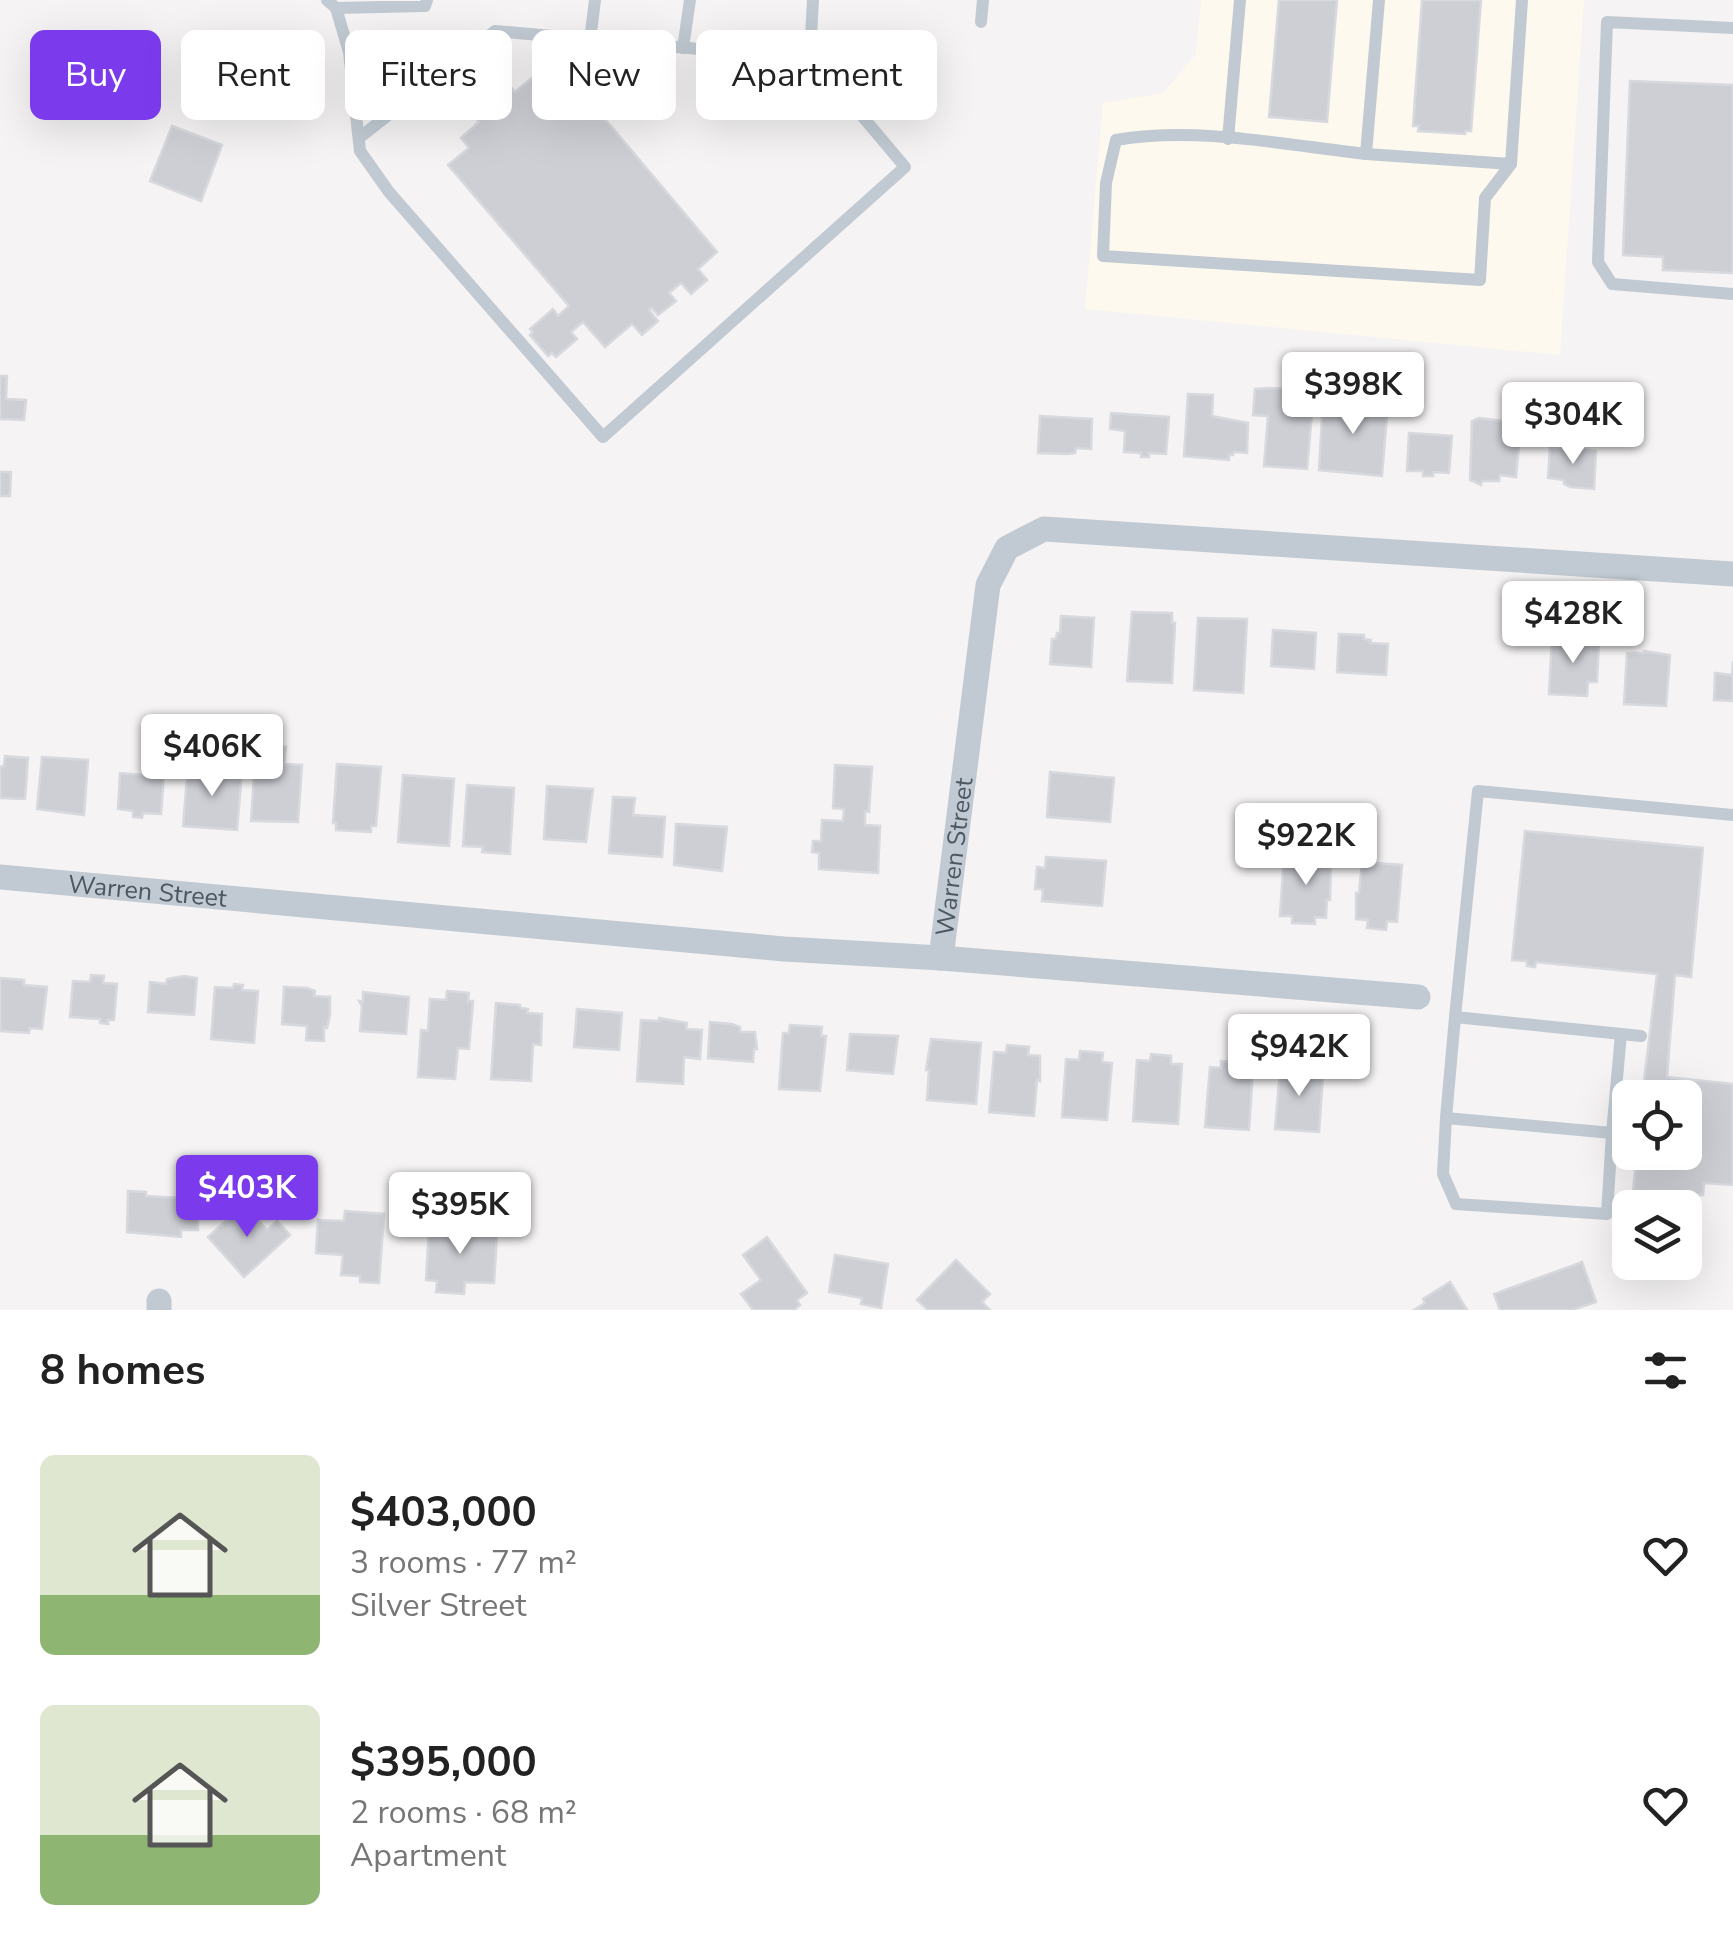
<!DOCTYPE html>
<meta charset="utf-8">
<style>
body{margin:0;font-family:"Nunito Sans",sans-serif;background:#f6f6f6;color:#222;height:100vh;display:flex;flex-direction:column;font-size:38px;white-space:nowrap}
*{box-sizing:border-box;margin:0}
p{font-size:32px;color:#767676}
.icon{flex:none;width:55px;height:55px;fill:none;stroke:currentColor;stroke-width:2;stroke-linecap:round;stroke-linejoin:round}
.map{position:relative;height:1310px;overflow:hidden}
.side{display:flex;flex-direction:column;background:#fff;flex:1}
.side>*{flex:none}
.hud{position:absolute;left:30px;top:30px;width:1000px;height:90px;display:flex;gap:20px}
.tools{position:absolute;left:1612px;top:1080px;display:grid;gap:20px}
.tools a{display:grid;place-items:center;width:90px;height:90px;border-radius:15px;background:#fff;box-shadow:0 10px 40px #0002;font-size:50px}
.price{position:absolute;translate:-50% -85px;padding:0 22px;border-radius:10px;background:#fff;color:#222;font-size:32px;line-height:65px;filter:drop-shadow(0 2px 5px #0008)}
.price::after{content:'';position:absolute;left:50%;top:60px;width:30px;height:22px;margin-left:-15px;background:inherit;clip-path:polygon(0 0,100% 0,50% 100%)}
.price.selected{background:#7c3aed;color:#fff}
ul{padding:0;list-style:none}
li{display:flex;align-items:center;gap:30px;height:250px;padding:0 40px}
li span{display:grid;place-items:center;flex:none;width:280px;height:200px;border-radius:15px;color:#555}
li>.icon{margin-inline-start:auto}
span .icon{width:120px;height:120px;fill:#fffc;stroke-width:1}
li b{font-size:42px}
h2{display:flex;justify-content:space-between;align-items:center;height:120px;padding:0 40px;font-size:42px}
.pill{padding:0 35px;border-radius:15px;background:#fff;box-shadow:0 10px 40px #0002;font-size:35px;line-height:90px}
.pill.selected{background:#7c3aed;color:#fff}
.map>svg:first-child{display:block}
</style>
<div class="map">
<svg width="1733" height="1310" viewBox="0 0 1733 1310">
<rect width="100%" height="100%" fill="#f5f3f3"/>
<path fill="#fdf9ef" d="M1201 0H1584L1560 355 1085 309 1103 103 1163 93 1196 54Z"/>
<g fill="#cdcfd5" stroke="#d7d9de" stroke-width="2.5">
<path d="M1279 0H1337L1327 122 1269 117Z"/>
<path d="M1422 0H1481L1471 131H1465V134L1418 131 1419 126H1413Z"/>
<path d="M562 68 717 252 698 269 707 280 691 294 681 283 669 293 676 301 658 315 652 308 649 310 658 321 642 335 632 324 605 347 583 322 571 332 577 339 556 357 552 353 548 356 530 335 533 332 530 329 553 309 558 316 569 306 448 165 469 148 461 138 479 122 465 105 501 75 515 92 533 77 541 86Z"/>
<path d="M1630 81 1733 85V273L1663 270V257L1623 255Z"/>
<path d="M172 126 222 145 201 201 150 181Z"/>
<path d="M0 376H7L6 399 26 400 24 420 0 419Z"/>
<path d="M1269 388 1314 391 1307 469 1264 466 1268 416 1253 415 1255 389Z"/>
<path d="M1188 394 1213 395 1212 416 1248 423 1247 453 1234 452 1233 455H1229V460L1184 456Z"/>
<path d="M1323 401 1388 403 1382 476 1319 470Z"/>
<path d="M1111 413 1169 417 1166 454 1149 453V457H1141V453L1124 452 1125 431 1110 429Z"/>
<path d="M1040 416 1092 419 1091 449 1076 448 1075 453 1067 454 1038 453Z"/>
<path d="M1479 418 1521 423 1516 477 1500 475 1499 481H1482L1481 485 1470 480 1472 421Z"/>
<path d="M1409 433 1452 436 1449 473 1433 472V476H1423V471H1407Z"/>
<path d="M1565 447 1596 451 1594 489 1571 487 1564 484V480L1548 478 1550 448 1565 449Z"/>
<path d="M0 472H11L10 496H0Z"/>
<path d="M1132 612 1172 613V623H1175L1172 683 1127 681Z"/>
<path d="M1061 616 1094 618 1091 667 1050 664 1052 639H1056L1057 633H1060Z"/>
<path d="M1198 618 1247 619 1243 693 1194 690Z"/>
<path d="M1273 630 1316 633 1314 669 1271 666Z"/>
<path d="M1339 634 1364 635V639L1371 640 1370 643 1388 644 1386 675 1337 672Z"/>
<path d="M1552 638 1599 641 1597 682H1588L1587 696 1549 694Z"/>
<path d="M1644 651 1670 655 1666 706 1624 704 1627 653H1644Z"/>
<path d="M1733 661V701L1714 700 1715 673 1732 675Z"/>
<path d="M256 745 286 747 284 764 302 765 298 822 251 821Z"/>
<path d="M5 756 28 758 25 799 0 798V767L4 766Z"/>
<path d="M42 757 88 760 84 815 37 809Z"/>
<path d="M146 757 165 759 161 814 143 813 142 818 133 817V811L118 809 120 773 144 775Z"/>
<path d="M337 764 381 767 376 826H371V832L336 830V823H333Z"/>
<path d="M835 765 872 767 869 812 865 811V825L880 826 878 873 819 869V853L812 852 813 841H821L822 820 843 821 844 809 833 808Z"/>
<path d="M188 767 242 771 237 830 183 826Z"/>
<path d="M1050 772 1114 778 1110 822 1047 817Z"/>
<path d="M403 775 454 779 449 846 398 842Z"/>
<path d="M467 785 514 788 510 854 482 852 483 847 463 846Z"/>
<path d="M547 786 593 789 586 842 544 839Z"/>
<path d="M613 797 635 798 633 815 665 817 662 857 609 853Z"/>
<path d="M676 824 727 827 722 871 674 865Z"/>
<path d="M1525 831 1703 848 1691 977 1675 975 1667 1077 1733 1084V1185L1704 1183 1703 1195H1697V1198L1633 1191 1637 1152H1685V1098H1642L1657 974 1536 962 1535 967 1527 966V961L1512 960Z"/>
<path d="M1284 855 1331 858 1330 900H1327L1326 918 1315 917V924L1292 923V916H1280Z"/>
<path d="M1046 857 1106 861 1102 906 1042 901 1043 889H1035L1037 867 1045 868Z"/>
<path d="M1362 862 1402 865 1397 922 1387 921 1386 930 1367 928 1368 920 1356 919V893H1359Z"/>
<path d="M91 975 104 976 103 983 117 984 114 1020H108V1024L100 1023V1019L70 1017 73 981 90 982Z"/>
<path d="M184 976 197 978 194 1015 148 1012 150 982 166 984 167 979Z"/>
<path d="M0 978 24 980V985L47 987 42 1029 30 1028 29 1033 0 1031Z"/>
<path d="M234 984 243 985 242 990 258 991 254 1043 211 1039 215 987 233 988Z"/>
<path d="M284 987 307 988 315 991 314 996 330 997V1014L327 1028 324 1027V1041L306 1040 307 1026 282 1024Z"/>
<path d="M447 991 469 993 468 1001H473L469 1049 458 1048 455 1079 418 1077 421 1030 428 1031 430 999 446 1000Z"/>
<path d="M363 992 409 997 406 1034 360 1031 362 1006 359 1001 363 1002Z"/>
<path d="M496 1003 520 1005V1008L528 1009 527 1013 542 1014 541 1045 533 1044 531 1081 491 1079Z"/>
<path d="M577 1009 622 1013 619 1050 574 1047Z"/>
<path d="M659 1018 687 1023 686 1029 702 1030 700 1059 684 1057 683 1084 637 1081 641 1020 659 1021Z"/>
<path d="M710 1022 732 1024 740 1027V1032H755L757 1049H754L753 1062 708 1058Z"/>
<path d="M790 1025 822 1027 821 1036H826L820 1091 779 1089 783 1033H789Z"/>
<path d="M850 1034 898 1036 893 1074 847 1070Z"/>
<path d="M931 1039 981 1043 976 1104 927 1100 929 1070H926Z"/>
<path d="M1007 1045 1029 1047 1028 1055 1040 1056V1081L1037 1080 1034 1116 989 1112 994 1052 1006 1053Z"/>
<path d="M1080 1051 1103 1053 1102 1062 1112 1063 1107 1120 1062 1117 1066 1059 1079 1060Z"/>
<path d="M1151 1054 1171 1056V1064H1182L1178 1124 1133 1121 1137 1060 1150 1061Z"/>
<path d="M1221 1061 1243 1062V1069L1253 1070 1249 1130 1205 1127 1210 1067 1221 1068Z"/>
<path d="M1291 1062 1315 1064V1075H1323L1319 1132 1275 1129 1280 1071 1291 1072Z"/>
<path d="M128 1191 146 1192V1196L181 1198V1206L198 1207V1230H181V1237L127 1232Z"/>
<path d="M244 1204 267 1230 277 1221 290 1235 244 1277 208 1237Z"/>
<path d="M345 1211 384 1214 379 1283 360 1282V1276L341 1275 343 1255 316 1253 318 1220 344 1221Z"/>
<path d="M448 1218 462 1220V1228L497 1234 494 1283 465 1282 464 1294 436 1292 437 1281 426 1280 429 1229 447 1230Z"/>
<path d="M767 1237 807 1293 797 1300 800 1305 794 1310H753L741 1294 761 1280 743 1255Z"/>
<path d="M835 1255 888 1264 881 1308 861 1304 862 1298 829 1292Z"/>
<path d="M956 1260 990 1294 982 1302 990 1310H928L917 1300Z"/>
<path d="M1582 1262 1596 1302 1572 1310H1500L1494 1294Z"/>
<path d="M1450 1282 1467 1310H1414L1425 1303 1423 1299Z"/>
</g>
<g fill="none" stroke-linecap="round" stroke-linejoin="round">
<g stroke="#c1cad2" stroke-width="12">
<path d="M327 0 336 8 349 52 360 151 389 192 603 437 905 167 810 54 813 0"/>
<path d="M1379 0 1366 154 1511 164 1522 0"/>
<path d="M336 8 425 6 427 0"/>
<path d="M981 22 983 0"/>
<path d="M1733 28 1607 22 1598 262 1612 284 1733 294"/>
<path d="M590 40 595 0"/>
<path d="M683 48 690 0"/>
<path d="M359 138 495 31 745 53 810 54"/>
<path d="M1228 139 1240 0"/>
<path d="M1366 154C1285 145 1197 126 1116 140L1106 183 1103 256 1480 280 1485 198 1511 164"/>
<path d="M1455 1017 1446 1118 1612 1133 1621 1034"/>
<path d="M1641 1036 1455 1017 1478 791 1733 815"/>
<path d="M1446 1118 1443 1174 1456 1204 1607 1214 1612 1133"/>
</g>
<g stroke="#c1cad2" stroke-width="25">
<path id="s1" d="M0 877 784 949 941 958 1418 997"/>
<path id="s2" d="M941 958 988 585 1007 548 1044 529 1733 574"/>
<path d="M159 1310V1301"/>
</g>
</g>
<g text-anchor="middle" stroke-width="8" stroke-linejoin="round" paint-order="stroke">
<g font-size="25" fill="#4a5661" stroke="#fff">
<text dy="9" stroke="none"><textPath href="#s2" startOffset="102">Warren Street</textPath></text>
<text dy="9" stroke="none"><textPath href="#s1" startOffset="148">Warren Street</textPath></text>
</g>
</g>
</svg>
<div class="tools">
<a><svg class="icon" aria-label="locate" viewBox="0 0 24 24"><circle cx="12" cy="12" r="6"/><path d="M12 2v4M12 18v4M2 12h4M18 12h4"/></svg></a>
<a><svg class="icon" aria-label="layers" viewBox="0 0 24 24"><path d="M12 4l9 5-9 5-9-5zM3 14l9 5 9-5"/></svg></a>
</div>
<b class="price" style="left:1353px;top:437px">$398K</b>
<b class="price" style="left:1573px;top:467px">$304K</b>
<b class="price" style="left:1573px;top:666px">$428K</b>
<b class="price" style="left:212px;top:799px">$406K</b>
<b class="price" style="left:1306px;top:888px">$922K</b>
<b class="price" style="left:1299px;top:1099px">$942K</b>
<b class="price selected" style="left:247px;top:1240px">$403K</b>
<b class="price" style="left:460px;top:1257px">$395K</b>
<div class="hud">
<a class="pill selected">Buy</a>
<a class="pill">Rent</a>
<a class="pill">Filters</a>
<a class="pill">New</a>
<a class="pill">Apartment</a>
</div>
</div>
<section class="side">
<h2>8 homes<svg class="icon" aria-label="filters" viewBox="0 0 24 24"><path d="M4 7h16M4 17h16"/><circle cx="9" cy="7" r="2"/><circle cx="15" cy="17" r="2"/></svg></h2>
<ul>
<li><span style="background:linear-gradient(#dfe7d0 70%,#8fb573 0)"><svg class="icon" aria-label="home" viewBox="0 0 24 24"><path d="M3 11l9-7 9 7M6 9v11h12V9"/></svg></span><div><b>$403,000</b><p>3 rooms · 77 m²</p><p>Silver Street</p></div><svg class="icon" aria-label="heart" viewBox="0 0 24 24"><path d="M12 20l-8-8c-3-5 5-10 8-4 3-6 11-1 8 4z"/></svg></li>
<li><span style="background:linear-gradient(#dfe7d0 65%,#8fb573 0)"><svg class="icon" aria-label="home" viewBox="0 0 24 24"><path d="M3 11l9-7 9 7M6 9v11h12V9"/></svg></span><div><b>$395,000</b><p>2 rooms · 68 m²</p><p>Apartment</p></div><svg class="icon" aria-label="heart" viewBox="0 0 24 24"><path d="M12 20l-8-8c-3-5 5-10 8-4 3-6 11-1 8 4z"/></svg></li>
</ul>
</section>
